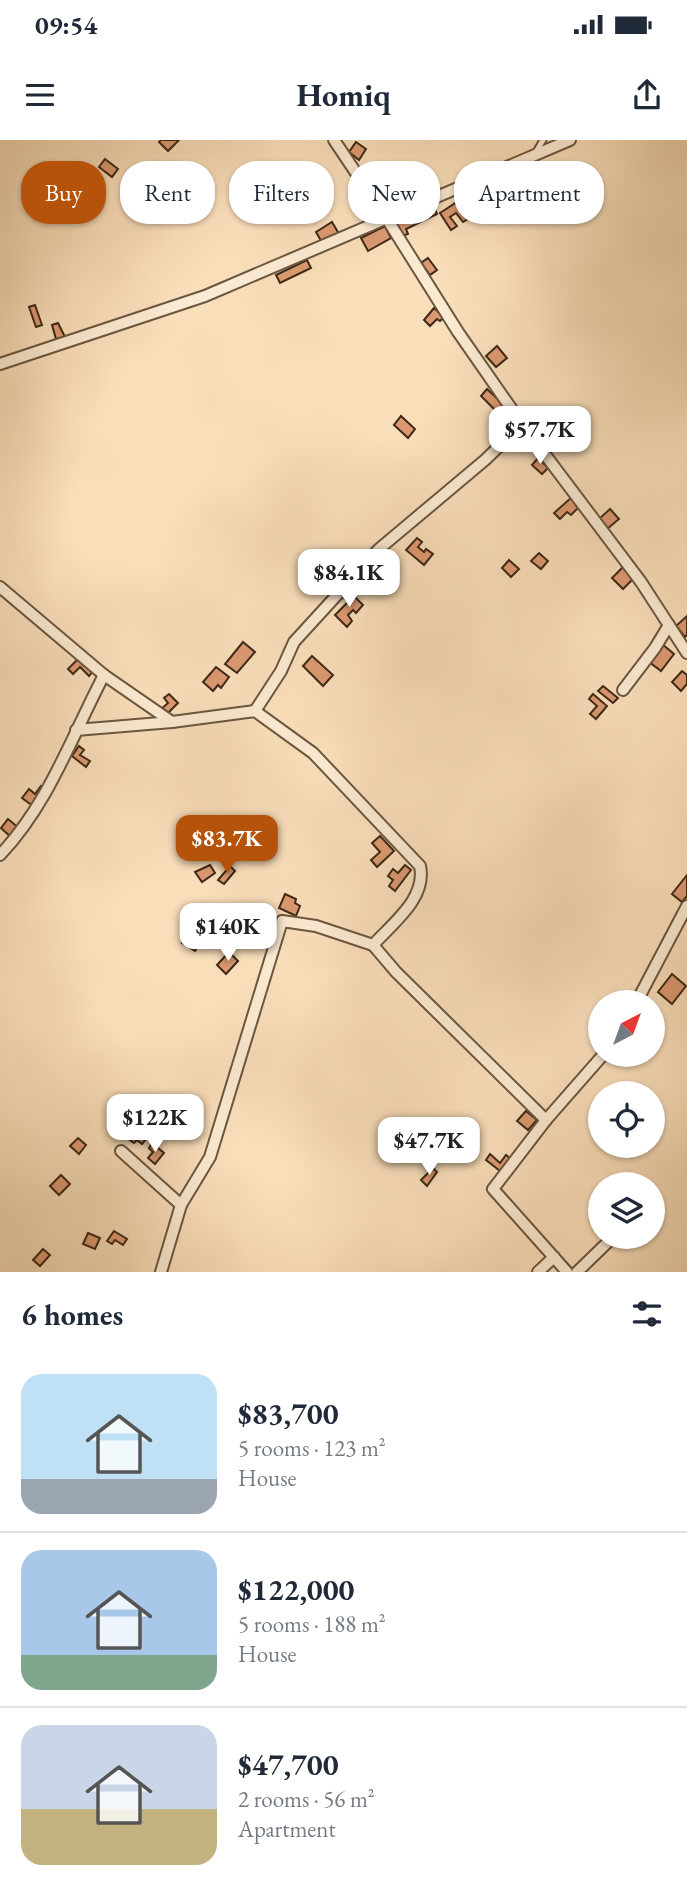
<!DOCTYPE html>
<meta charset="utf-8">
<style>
body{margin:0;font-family:"EB Garamond",serif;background:#f6f6f7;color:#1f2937;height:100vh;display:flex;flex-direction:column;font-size:26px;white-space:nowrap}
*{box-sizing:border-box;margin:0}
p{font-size:23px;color:#747a83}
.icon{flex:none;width:38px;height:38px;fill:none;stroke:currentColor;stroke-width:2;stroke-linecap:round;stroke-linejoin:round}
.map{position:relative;height:1132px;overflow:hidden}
.panel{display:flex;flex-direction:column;background:#fff;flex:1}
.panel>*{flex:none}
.banner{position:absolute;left:21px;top:21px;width:646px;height:63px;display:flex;gap:14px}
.needle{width:46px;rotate:41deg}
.buttons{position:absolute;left:588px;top:850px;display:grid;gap:14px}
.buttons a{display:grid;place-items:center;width:77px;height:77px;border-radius:50%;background:#fff;box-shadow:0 2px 5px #0004;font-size:35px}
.price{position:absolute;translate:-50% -60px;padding:0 16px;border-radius:14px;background:#fff;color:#222;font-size:23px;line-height:46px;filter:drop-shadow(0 2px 4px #0008)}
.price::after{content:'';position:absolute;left:50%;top:42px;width:21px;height:16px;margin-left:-10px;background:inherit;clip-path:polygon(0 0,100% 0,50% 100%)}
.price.on{background:#b45309;color:#fff}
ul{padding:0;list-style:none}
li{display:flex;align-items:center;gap:21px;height:175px;padding:0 21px}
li+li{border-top:2px solid #e0e1e3}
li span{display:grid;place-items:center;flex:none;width:196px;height:140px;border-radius:21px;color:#555}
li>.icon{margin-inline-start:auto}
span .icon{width:84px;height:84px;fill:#fffc;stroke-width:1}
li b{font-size:30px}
h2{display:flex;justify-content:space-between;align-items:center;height:84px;padding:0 21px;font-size:30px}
.pill{padding:0 24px;border-radius:28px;background:#fff;box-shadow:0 2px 5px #0004;font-size:24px;line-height:63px}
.pill.on{background:#b45309;color:#fff}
.status{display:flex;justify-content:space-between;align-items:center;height:49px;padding:0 35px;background:#fff;direction:ltr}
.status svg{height:19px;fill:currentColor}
header{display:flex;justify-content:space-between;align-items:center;height:91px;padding:0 21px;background:#fff;font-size:32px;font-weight:700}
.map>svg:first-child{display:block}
</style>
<div class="status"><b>09:54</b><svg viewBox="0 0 49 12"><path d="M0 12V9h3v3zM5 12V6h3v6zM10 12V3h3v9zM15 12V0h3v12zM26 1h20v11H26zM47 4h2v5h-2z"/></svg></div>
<header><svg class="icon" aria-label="menu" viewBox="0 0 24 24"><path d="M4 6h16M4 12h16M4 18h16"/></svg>Homiq<svg class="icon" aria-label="share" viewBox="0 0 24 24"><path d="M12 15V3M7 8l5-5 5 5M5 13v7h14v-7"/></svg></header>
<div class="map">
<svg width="687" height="1132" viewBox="0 0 687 1132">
<rect width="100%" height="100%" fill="#f9deba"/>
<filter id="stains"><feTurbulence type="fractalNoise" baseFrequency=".00286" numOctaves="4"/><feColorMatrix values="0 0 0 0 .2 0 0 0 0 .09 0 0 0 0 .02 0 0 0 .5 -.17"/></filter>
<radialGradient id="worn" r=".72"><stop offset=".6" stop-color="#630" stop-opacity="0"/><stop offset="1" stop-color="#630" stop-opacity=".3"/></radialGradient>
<g fill="#dc9971" stroke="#3c2816" stroke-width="2">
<path d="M161 0H179L168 11 159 2Z"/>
<path d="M356 2 366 9 359 20 349 12Z"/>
<path d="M105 19 118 29 112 37 99 27Z"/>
<path d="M422 32 431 42 425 49 415 38Z"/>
<path d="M34 51 41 69 32 73 25 54Z"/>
<path d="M457 62 468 79 463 82 456 73 450 77 457 86 451 90 440 73Z"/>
<path d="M433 65 437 74 406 89 408 94 402 96 395 83Z"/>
<path d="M332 82 339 94 323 104 316 92Z"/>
<path d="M385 86 391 98 368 111 361 98Z"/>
<path d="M428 118 437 130 430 135 421 123Z"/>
<path d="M307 120 311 128 280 143 276 135Z"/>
<path d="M35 165 42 185 36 187 29 167Z"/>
<path d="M434 168 444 177 440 181 437 179 430 186 424 180Z"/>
<path d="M58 183 65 197 56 199 52 185Z"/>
<path d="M497 206 507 218 496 227 486 216Z"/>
<path d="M487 249 504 265 497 272 481 256Z"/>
<path d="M401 276 415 289 408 298 394 285Z"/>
<path d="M538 318 548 328 542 334 532 325Z"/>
<path d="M572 357 581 365 571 375 567 372 560 379 554 373Z"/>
<path d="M610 369 619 379 607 389 599 379Z"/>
<path d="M417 398 422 402 418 407 424 412 426 409 433 414 424 425 406 410Z"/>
<path d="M539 413 548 421 541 429 531 421Z"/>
<path d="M509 420 519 429 511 437 502 428Z"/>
<path d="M623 427 634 438 623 449 612 438Z"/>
<path d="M350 452 363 465 356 473 353 470 348 475 352 481 347 487 335 475 348 462 344 458Z"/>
<path d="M687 476V495L685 497 676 486Z"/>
<path d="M243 502 255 512 237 533 225 524Z"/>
<path d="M662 504 674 514 661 531 648 521Z"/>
<path d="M312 516 333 535 323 546 303 526Z"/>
<path d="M79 518 93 531 89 536 80 527 73 534 68 529Z"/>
<path d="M216 527 229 537 221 548 218 545 213 551 203 542Z"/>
<path d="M682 531 687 535V544L681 551 672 542Z"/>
<path d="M603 546 618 558 613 563 598 551Z"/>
<path d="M169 554 178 563 165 576 160 570 168 563 164 558Z"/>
<path d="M593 554 607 566 596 579 590 574 597 566 589 559Z"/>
<path d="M79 606 84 610 80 615 90 621 86 627 72 616Z"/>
<path d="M41 646 45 649 33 666 22 658 29 649 35 654Z"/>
<path d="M8 679 20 689 12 698 1 688Z"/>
<path d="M380 696 394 711 377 727 371 720 380 712 372 703Z"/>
<path d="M210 725 215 733 202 742 195 732Z"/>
<path d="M405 725 411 730 395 751 389 746 393 740 388 736 393 729 398 733Z"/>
<path d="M230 726 235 731 224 744 218 740Z"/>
<path d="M687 735V756L682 762 672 754Z"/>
<path d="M285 754 296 759 295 763 300 766 296 776 279 768Z"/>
<path d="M195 785 207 793 195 811 182 803Z"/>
<path d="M229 812 238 821 226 834 217 825Z"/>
<path d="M672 834 686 846 672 864 658 852Z"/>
<path d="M526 971 537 980 528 990 517 981Z"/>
<path d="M134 989 146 999 142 1004 137 1000 134 1003 127 998Z"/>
<path d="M78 998 86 1005 79 1014 70 1006Z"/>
<path d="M152 1003 164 1013 155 1024 148 1018 153 1012 149 1008Z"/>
<path d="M490 1014 500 1023 506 1015 511 1019 500 1031 486 1020Z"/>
<path d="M433 1028 437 1032 427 1046 421 1040Z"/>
<path d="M61 1035 70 1044 59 1055 50 1046Z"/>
<path d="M114 1091 127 1099 123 1105 115 1100 112 1104 107 1101Z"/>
<path d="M88 1093 100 1098 95 1109 83 1104Z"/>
<path d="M43 1109 50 1115 40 1126 33 1120Z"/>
</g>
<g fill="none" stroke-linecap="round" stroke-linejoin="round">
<g stroke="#6b563f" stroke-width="9">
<path id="lane" d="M536 12 543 0"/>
</g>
<g stroke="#6b563f" stroke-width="14">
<g id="street">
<path d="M334 0 387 79 458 192 522 284 641 442 687 513"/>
<path d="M0 224 205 156 570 0"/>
<path d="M0 447 104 535 172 582 255 571 313 613 420 726C427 758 393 783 373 805L396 832 546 980"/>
<path d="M623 550 655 508 669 485"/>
<path d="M255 571 281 531 294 502 379 409 485 320 522 284"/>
<path d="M76 590 172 582"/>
<path d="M0 715C49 663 71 598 104 535"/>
<path d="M636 863 687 766"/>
<path d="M121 1011 181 1065"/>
<path d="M161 1132 181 1065 210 1017 282 781 316 786 373 805"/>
<path d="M538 1132 554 1117"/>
<path d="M567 1132 493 1049 546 980 603 915"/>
<path d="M577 1132 607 1103"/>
</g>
</g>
<use href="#lane" stroke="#fbead2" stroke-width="5"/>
<use href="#street" stroke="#fbead2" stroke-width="10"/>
</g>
<rect width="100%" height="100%" filter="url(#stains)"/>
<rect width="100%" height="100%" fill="url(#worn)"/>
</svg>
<div class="buttons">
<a><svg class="needle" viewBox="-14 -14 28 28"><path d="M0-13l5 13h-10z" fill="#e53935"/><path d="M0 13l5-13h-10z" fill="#747a83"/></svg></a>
<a><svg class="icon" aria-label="locate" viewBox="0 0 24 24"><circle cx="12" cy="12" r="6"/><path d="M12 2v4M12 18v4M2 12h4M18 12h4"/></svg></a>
<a><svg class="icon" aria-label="layers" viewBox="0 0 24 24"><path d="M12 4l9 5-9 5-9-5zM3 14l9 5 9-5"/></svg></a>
</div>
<b class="price" style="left:540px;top:326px">$57.7K</b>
<b class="price" style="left:349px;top:469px">$84.1K</b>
<b class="price on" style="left:227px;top:735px">$83.7K</b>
<b class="price" style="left:228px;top:823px">$140K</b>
<b class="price" style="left:155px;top:1014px">$122K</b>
<b class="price" style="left:429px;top:1037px">$47.7K</b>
<div class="banner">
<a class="pill on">Buy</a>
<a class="pill">Rent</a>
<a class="pill">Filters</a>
<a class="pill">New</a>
<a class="pill">Apartment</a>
</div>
</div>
<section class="panel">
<h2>6 homes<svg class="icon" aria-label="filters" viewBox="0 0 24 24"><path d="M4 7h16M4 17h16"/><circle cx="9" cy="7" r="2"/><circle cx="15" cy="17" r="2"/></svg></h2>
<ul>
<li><span style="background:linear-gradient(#bfe0f5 75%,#9aa5b1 0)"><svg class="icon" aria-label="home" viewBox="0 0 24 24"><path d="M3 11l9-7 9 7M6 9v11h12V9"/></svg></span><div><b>$83,700</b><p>5 rooms · 123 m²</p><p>House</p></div></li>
<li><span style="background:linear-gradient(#a9c7e8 75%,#7fa58c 0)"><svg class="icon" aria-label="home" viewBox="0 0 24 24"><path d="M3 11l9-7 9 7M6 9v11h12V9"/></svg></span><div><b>$122,000</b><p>5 rooms · 188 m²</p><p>House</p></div></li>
<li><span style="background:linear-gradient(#c9d6e8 60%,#c2b280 0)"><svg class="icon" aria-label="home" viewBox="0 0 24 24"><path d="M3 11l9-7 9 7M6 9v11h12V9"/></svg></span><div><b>$47,700</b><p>2 rooms · 56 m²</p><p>Apartment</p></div></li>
</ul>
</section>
